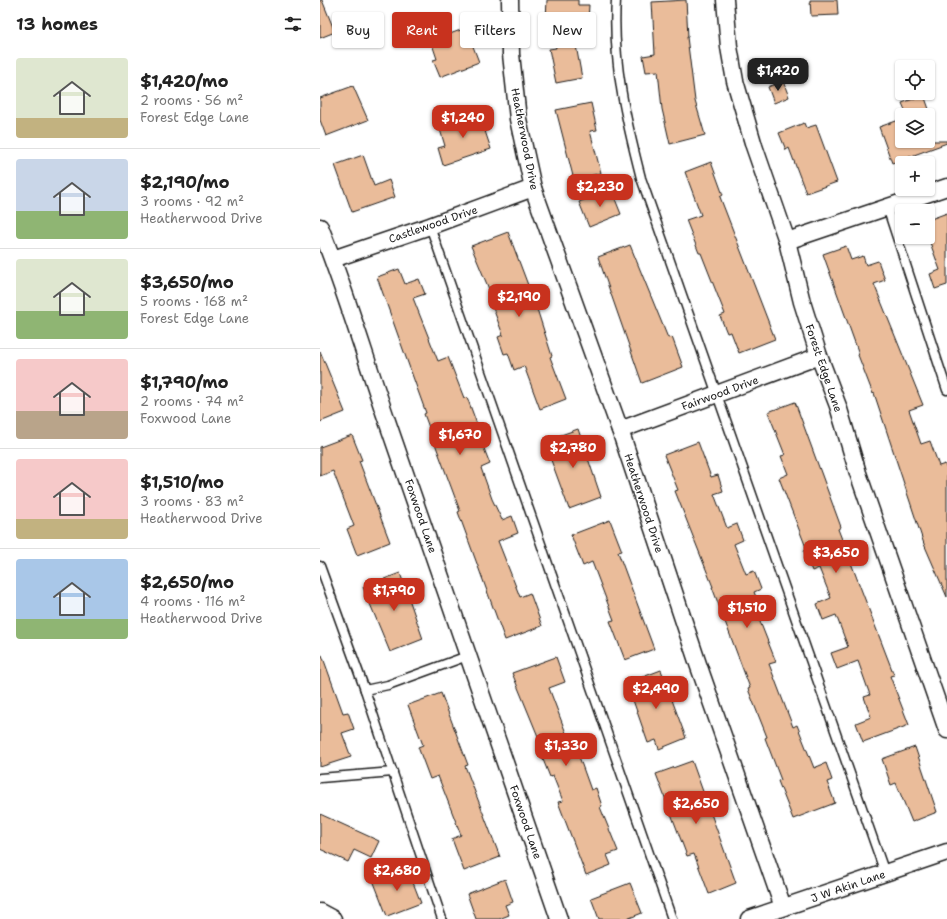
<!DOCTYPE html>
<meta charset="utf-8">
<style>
body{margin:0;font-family:"Shantell Sans",sans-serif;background:#f2f2f2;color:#222;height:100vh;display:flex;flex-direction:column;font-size:15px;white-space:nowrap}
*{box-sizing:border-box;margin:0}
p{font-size:13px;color:#767676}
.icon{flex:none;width:22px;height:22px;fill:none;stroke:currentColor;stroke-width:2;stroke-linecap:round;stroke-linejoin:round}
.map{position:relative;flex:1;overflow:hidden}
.sheet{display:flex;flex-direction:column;background:#fff;width:320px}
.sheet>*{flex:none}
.top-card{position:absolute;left:12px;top:12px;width:380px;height:36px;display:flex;gap:8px}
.buttons{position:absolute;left:575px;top:60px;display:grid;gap:8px}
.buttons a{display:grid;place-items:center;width:40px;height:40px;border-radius:4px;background:#fff;box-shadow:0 1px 3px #0004;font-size:20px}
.price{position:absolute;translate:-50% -34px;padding:0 9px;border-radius:8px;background:#c8321e;color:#fff;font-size:13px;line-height:26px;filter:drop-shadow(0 1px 2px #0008)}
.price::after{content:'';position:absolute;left:50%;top:24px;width:12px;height:9px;margin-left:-6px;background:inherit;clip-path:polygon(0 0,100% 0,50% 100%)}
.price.current{background:#222;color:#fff}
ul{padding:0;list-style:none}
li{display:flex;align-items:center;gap:12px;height:100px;padding:0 16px}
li+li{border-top:1px solid #e0e0e0}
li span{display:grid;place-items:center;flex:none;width:112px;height:80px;border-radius:4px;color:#555}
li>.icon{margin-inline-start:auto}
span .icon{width:48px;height:48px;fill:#fffc;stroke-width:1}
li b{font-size:17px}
h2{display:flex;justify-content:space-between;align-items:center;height:48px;padding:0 16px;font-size:17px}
.tag{padding:0 14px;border-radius:4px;background:#fff;box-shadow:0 1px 3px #0004;font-size:14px;line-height:36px}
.tag.current{background:#c8321e;color:#fff}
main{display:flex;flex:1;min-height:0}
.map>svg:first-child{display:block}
</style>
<main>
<section class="sheet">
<h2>13 homes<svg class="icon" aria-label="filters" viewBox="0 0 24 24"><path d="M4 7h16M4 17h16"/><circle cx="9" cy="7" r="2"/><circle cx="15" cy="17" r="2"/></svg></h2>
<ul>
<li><span style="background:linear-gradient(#dfe7d0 75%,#c2b280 0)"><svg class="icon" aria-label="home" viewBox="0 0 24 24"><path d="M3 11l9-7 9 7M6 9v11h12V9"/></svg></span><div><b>$1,420/mo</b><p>2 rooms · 56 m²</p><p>Forest Edge Lane</p></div></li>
<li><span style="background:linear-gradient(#c9d6e8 65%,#8fb573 0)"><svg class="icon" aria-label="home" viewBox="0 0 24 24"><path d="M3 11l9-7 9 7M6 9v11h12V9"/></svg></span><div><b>$2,190/mo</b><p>3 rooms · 92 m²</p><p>Heatherwood Drive</p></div></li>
<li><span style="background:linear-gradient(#dfe7d0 65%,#8fb573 0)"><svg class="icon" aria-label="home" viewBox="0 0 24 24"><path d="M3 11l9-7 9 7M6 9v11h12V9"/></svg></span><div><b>$3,650/mo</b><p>5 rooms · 168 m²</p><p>Forest Edge Lane</p></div></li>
<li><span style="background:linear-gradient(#f6c9c9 65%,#b9a48a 0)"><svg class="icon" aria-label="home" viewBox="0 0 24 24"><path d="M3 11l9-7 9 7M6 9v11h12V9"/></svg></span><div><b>$1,790/mo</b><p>2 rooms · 74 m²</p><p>Foxwood Lane</p></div></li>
<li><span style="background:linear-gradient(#f6c9c9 75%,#c2b280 0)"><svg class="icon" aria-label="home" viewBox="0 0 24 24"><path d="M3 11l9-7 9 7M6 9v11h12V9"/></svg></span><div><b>$1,510/mo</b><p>3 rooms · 83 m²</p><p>Heatherwood Drive</p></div></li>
<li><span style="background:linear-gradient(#a9c7e8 75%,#8fb573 0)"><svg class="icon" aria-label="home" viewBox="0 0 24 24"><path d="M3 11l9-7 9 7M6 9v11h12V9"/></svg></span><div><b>$2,650/mo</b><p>4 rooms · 116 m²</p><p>Heatherwood Drive</p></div></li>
</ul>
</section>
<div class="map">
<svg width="627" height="919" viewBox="0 0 627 919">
<rect width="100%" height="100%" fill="#fff"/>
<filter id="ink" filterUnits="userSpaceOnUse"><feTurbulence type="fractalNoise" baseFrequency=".025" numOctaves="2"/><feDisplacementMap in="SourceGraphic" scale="8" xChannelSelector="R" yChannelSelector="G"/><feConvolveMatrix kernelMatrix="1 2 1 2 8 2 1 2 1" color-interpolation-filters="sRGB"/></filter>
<g filter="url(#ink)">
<g fill="#eabc9a" stroke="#1c1c1c">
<path d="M0 0H2L15 32 0 38Z"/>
<path d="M227 0H258V5H269L268 22 226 19Z"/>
<path d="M366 0 368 37H367L375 101 385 135 350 144 342 109 338 71 326 72 323 56 335 54 332 2Z"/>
<path d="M490 0H517L518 15 491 16Z"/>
<path d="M146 28 159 62 120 77 113 60 117 59 111 41Z"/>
<path d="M255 40 262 78 236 83 229 49 236 48 235 44Z"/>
<path d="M463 81 469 97 454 103 448 87Z"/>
<path d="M33 86 48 120 6 136 0 120V98Z"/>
<path d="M604 95 610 112 601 115H587L582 103Z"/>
<path d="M271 103 277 130 270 131 281 173 254 180 236 110Z"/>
<path d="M159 113 171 149 123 165 118 148 125 146 119 126Z"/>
<path d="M582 119V141H627V143L572 163 559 127Z"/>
<path d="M484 123 486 128 496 125 517 182 486 193 469 148 466 150 459 133Z"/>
<path d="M43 155 54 186 69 180 75 197 32 212 15 165Z"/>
<path d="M391 162 403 195 400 197 455 339 419 353 411 332 407 333 400 316 405 314 381 253H379L366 220 381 215 365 172Z"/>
<path d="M291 189 301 214 269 227 259 202Z"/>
<path d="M627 213V285L615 289 610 274 620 270 608 237V220Z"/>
<path d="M188 232 217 309 232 356 230 357 246 399 220 409 204 366 194 370 188 353 184 354 178 337 183 335 173 308 176 306 151 246Z"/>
<path d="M310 245 348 338 352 337 363 367 322 383 278 257Z"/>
<path d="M526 246 531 260 543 256 546 265 558 261 565 280 554 284 603 405 589 410 601 444 610 441 619 466 625 464 627 470V597L604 544 554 393 553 394 538 355 539 354 503 254Z"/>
<path d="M79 269 85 284 99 279 105 294 93 298 118 361 128 357 144 398 147 397 162 438H160L170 464 161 468 172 499 182 520 192 516 198 533 178 541 200 597 210 593 222 626 185 640 138 512 140 511 104 414 106 413 57 277Z"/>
<path d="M0 351 25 412 0 422Z"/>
<path d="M475 402 521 527 518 529 574 675 570 676 589 725 543 742 536 723 551 717 544 697 550 695 538 661 517 669 511 653 528 647 516 615 503 620 497 604 511 598 499 568 492 571 484 551 487 550 459 478 468 474 461 456 465 455 448 412Z"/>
<path d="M258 429 281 497 249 509 224 441Z"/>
<path d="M32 435 42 460 39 461 70 542 37 555 27 529 34 526 13 471 0 476V447Z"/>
<path d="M378 442 391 477 398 475 403 491 394 494 407 528 417 524 423 540 414 544 426 574 434 571 441 589 434 592 442 612 437 614 456 662 449 664 473 727 477 725 494 768 506 763 512 780 507 782 515 803 473 819 458 781 461 780 445 738 447 737 428 689 430 688 392 587H393L355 491 358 490 344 455Z"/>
<path d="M290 520 302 551 298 552 334 649 305 660 290 621 294 620 272 562 263 566 251 535Z"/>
<path d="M80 573 103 639 70 652 43 587Z"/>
<path d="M0 655H2L23 713 28 712 34 729 22 733 31 757 0 767Z"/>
<path d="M236 657 245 682 229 688 249 741 253 740 271 790 276 788 282 806 280 807 298 851 287 855 291 865 266 875 238 802 243 801 233 776 230 777 220 752 224 751 192 673Z"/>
<path d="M341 670 366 738 339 749 336 740 328 743 307 683Z"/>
<path d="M121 693 148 765 145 766 180 857 144 871 132 839 141 835 118 776 110 779 98 747 103 745 88 705Z"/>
<path d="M595 747 617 812 592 822 576 783 571 785 562 759Z"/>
<path d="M372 761 416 883 389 894 374 854 367 856 336 774Z"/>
<path d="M0 814 59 841 51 858 34 850 28 862 0 849Z"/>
<path d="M87 867 101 903 67 916 53 880Z"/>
<path d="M185 879 193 902 185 905 189 915 179 919H156L147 894Z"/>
<path d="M310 883 322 913 307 919H279L271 898Z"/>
</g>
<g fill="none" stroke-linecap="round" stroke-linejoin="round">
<g stroke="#1c1c1c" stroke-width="11">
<g id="service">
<path d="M296 0C292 61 306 120 321 178L565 873"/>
<path d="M567 207 627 390"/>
<path d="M110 226 352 919"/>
<path d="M0 566 45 690 68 685 150 655"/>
<path d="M45 690 122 919"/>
<path d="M0 778 73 772"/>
</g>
</g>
<g stroke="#1c1c1c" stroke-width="19">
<g id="minor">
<path d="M190 0 191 54 198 119 213 188 300 430 378 664 463 907"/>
<path d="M405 0 409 47 415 81 434 146 467 241 482 302 499 356 518 406 538 473 627 730"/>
<path d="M0 227C25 289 44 354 66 418 125 585 182 752 239 919"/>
<path d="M467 241 627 187"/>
<path d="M13 259 110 226 213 188"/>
<path d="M300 430 499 356"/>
<path d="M0 912 13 919"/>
<path d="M429 919 627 852"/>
</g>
</g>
<use href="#service" stroke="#fff" stroke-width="8"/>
<use href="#minor" stroke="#fff" stroke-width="16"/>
</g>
</g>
<g text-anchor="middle" stroke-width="3" stroke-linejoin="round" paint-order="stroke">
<g font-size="11" fill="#1c1c1c" stroke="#fff">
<text transform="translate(205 139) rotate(79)" y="4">Heatherwood Drive</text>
<text transform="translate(113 224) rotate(-19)" y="4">Castlewood Drive</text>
<text transform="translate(504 368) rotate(71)" y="4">Forest Edge Lane</text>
<text transform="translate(400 393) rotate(-20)" y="4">Fairwood Drive</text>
<text transform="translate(324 503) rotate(72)" y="4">Heatherwood Drive</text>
<text transform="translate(101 516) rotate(71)" y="4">Foxwood Lane</text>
<text transform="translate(206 822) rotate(71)" y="4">Foxwood Lane</text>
<text transform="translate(528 886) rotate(-19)" y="4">J W Akin Lane</text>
</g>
</g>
</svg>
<div class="buttons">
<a><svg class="icon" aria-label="locate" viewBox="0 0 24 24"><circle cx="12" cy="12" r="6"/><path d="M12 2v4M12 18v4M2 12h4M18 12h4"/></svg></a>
<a><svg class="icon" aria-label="layers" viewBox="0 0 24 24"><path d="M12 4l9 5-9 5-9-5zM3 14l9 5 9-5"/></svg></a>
<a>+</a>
<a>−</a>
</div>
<b class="price current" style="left:458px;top:92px">$1,420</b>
<b class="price" style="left:143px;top:139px">$1,240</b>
<b class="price" style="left:280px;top:208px">$2,230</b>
<b class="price" style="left:199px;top:318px">$2,190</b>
<b class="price" style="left:140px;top:456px">$1,670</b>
<b class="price" style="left:253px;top:469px">$2,780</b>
<b class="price" style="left:516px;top:574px">$3,650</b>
<b class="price" style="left:74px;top:612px">$1,790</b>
<b class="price" style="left:427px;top:629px">$1,510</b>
<b class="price" style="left:336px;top:710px">$2,490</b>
<b class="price" style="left:246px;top:767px">$1,330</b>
<b class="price" style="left:376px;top:825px">$2,650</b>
<b class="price" style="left:77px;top:892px">$2,680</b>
<div class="top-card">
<a class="tag">Buy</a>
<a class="tag current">Rent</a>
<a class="tag">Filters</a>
<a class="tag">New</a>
</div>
</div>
</main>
